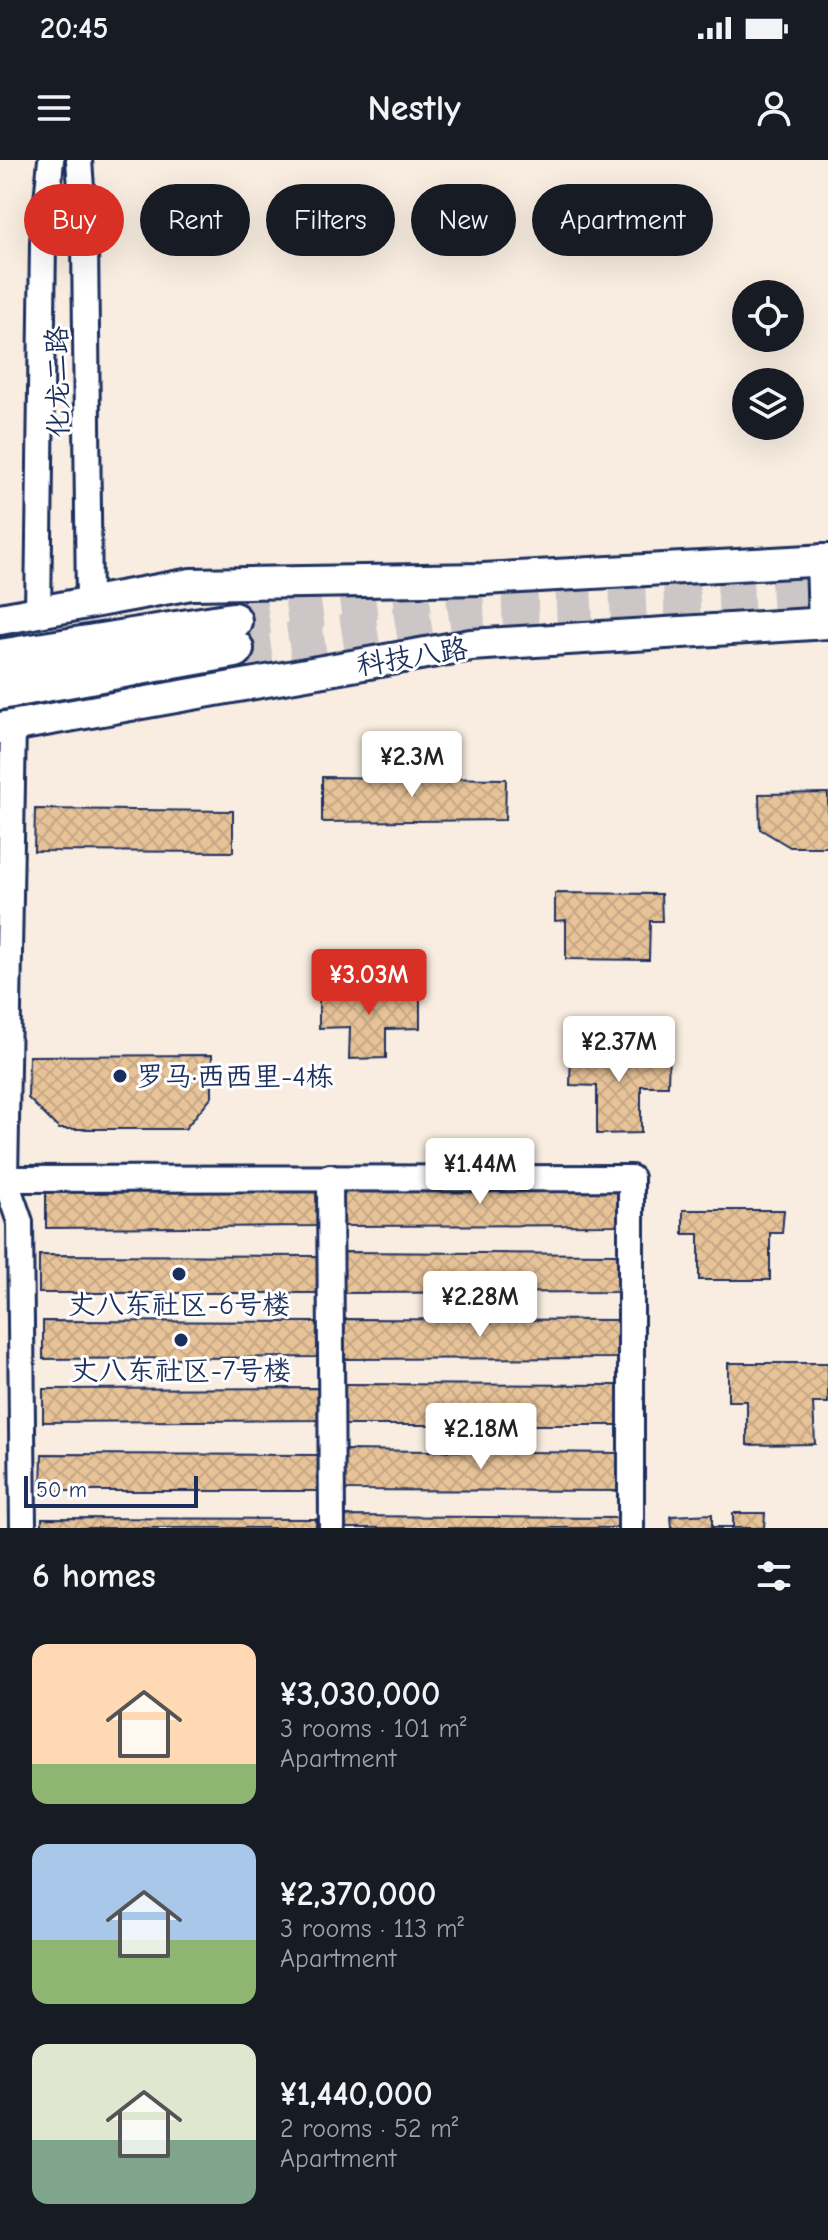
<!DOCTYPE html>
<meta charset="utf-8">
<style>
body{margin:0;font-family:"Comic Neue","LXGW WenKai TC",sans-serif;background:#242831;color:#f1f3f6;height:100vh;display:flex;flex-direction:column;font-size:30px;white-space:nowrap}
*{box-sizing:border-box;margin:0}
p{font-size:26px;color:#9ea1a6}
.icon{flex:none;width:44px;height:44px;fill:none;stroke:currentColor;stroke-width:2;stroke-linecap:round;stroke-linejoin:round}
.map{position:relative;height:1368px;overflow:hidden}
.side{display:flex;flex-direction:column;background:#171b24;flex:1}
.side>*{flex:none}
.banner{position:absolute;left:24px;top:24px;width:780px;height:72px;display:flex;gap:16px}
.fabs{position:absolute;left:732px;top:120px;display:grid;gap:16px}
.fabs a{display:grid;place-items:center;width:72px;height:72px;border-radius:50%;background:#171b24;box-shadow:0 8px 32px #0002;font-size:40px}
.scale{position:absolute;left:24px;bottom:20px;width:174px;box-sizing:border-box;padding-left:8px;border:4px solid #1b2f5e;border-top:0;font-size:22px;line-height:28px;white-space:nowrap;color:#1b2f5e;-webkit-text-stroke:6px #fff;paint-order:stroke}
.price{position:absolute;translate:-50% -68px;padding:0 18px;border-radius:8px;background:#fff;color:#222;font-size:26px;line-height:52px;filter:drop-shadow(0 2px 4px #0008)}
.price::after{content:'';position:absolute;left:50%;top:48px;width:24px;height:18px;margin-left:-12px;background:inherit;clip-path:polygon(0 0,100% 0,50% 100%)}
.price.on{background:#d93025;color:#fff}
ul{padding:0;list-style:none}
li{display:flex;align-items:center;gap:24px;height:200px;padding:0 32px}
li span{display:grid;place-items:center;flex:none;width:224px;height:160px;border-radius:16px;color:#555}
li>.icon{margin-inline-start:auto}
span .icon{width:96px;height:96px;fill:#fffc;stroke-width:1}
li b{font-size:34px}
h2{display:flex;justify-content:space-between;align-items:center;height:96px;padding:0 32px;font-size:34px}
.pill{padding:0 28px;border-radius:36px;background:#171b24;box-shadow:0 8px 32px #0002;font-size:28px;line-height:72px}
.pill.on{background:#d93025;color:#fff}
.status{display:flex;justify-content:space-between;align-items:center;height:56px;padding:0 40px;background:#171b24;direction:ltr}
.status svg{height:22px;fill:currentColor}
header{display:flex;justify-content:space-between;align-items:center;height:104px;padding:0 32px;background:#171b24;font-size:36px;font-weight:700}
.map>svg:first-child{display:block}
</style>
<div class="status"><b>20:45</b><svg viewBox="0 0 49 12"><path d="M0 12V9h3v3zM5 12V6h3v6zM10 12V3h3v9zM15 12V0h3v12zM26 1h20v11H26zM47 4h2v5h-2z"/></svg></div>
<header><svg class="icon" aria-label="menu" viewBox="0 0 24 24"><path d="M4 6h16M4 12h16M4 18h16"/></svg>Nestly<svg class="icon" aria-label="person" viewBox="0 0 24 24"><circle cx="12" cy="8" r="4"/><path d="M4 21q1-7 8-7t8 7"/></svg></header>
<div class="map">
<svg width="828" height="1368" viewBox="0 0 828 1368">
<defs>
<pattern id="building-cross-hatch" width="8" height="8" patternUnits="userSpaceOnUse" patternTransform="scale(2)"><rect width="8" height="8" fill="#e8c398"/><path d="M0 0l8 8M0 8l8-8" fill="none" stroke="#c6a885"/></pattern>
</defs>
<rect width="100%" height="100%" fill="#f8ede0"/>
<filter id="ink" filterUnits="userSpaceOnUse"><feTurbulence type="fractalNoise" baseFrequency=".0125" numOctaves="2"/><feDisplacementMap in="SourceGraphic" scale="16" xChannelSelector="R" yChannelSelector="G"/><feConvolveMatrix kernelMatrix="1 2 1 2 8 2 1 2 1" color-interpolation-filters="sRGB"/></filter>
<g filter="url(#ink)">
<g fill="url(#building-cross-hatch)" stroke="#1b2f5e" stroke-width="2">
<path d="M322 617 506 619 505 660 322 662Z"/>
<path d="M828 633V687H790L760 669 759 634Z"/>
<path d="M35 649 233 651V692L34 691Z"/>
<path d="M555 733 661 734 662 761H650L649 800 566 799V760L555 761Z"/>
<path d="M319 831H420V868L386 869V898L349 899 350 867 319 868Z"/>
<path d="M571 890H669L668 926H641V973L597 974V926L570 925Z"/>
<path d="M212 895V936L185 969H59L28 938 29 896Z"/>
<path d="M343 1026H618L619 1065 342 1066Z"/>
<path d="M46 1030H318V1066L46 1068Z"/>
<path d="M683 1050H784L782 1073H770V1120H699V1074H683Z"/>
<path d="M342 1092 618 1094V1132L342 1133Z"/>
<path d="M39 1095 319 1096V1133H39Z"/>
<path d="M344 1159 619 1160V1198L343 1199Z"/>
<path d="M43 1161 319 1162 318 1197 43 1199Z"/>
<path d="M728 1203H828V1243H813L815 1284 747 1285V1241H728Z"/>
<path d="M343 1224 618 1225 619 1265H343Z"/>
<path d="M318 1228V1260L43 1262V1229Z"/>
<path d="M344 1290 620 1293 621 1331 345 1330Z"/>
<path d="M42 1294 318 1295 317 1331H41Z"/>
<path d="M733 1353H765L764 1368H672L671 1356 712 1354V1367H733Z"/>
<path d="M342 1356 620 1358V1368H342Z"/>
<path d="M42 1358 316 1359V1368H42Z"/>
</g>
<g fill="none" stroke-linecap="round" stroke-linejoin="round">
<g stroke="#ccc7c6" stroke-width="36" stroke-dasharray="36 18" stroke-linecap="butt">
<path d="M233 461 467 428"/>
<path d="M235 489 483 452 828 436"/>
</g>
<g stroke="#1b2f5e" stroke-width="30">
<g id="minor">
<path d="M79 0 85 83 89 443"/>
<path d="M38 452 43 82 51 0"/>
<path d="M13 565 5 1019 20 1062 23 1368"/>
<path d="M330 1017 332 1368"/>
<path d="M5 1019 631 1018V1368"/>
</g>
</g>
<g stroke="#1b2f5e" stroke-width="36">
<g id="major">
<path d="M822 400 824 463"/>
<path d="M0 459 191 424 483 419 828 400"/>
<path d="M0 568 471 485 828 463"/>
</g>
</g>
<g stroke="#1b2f5e" stroke-width="42">
<g id="highway">
<path d="M0 498 233 461"/>
<path d="M0 531 235 489"/>
</g>
</g>
<use href="#minor" stroke="#fff" stroke-width="24"/>
<use href="#major" stroke="#fff" stroke-width="30"/>
<use href="#highway" stroke="#fff" stroke-width="36"/>
</g>
</g>
<g fill="#1b2f5e" stroke="#fff" stroke-width="3">
<circle cx="120" cy="916" r="8"/>
<circle cx="179" cy="1114" r="8"/>
<circle cx="181" cy="1180" r="8"/>
</g>
<g text-anchor="middle" stroke-width="6" stroke-linejoin="round" paint-order="stroke">
<g font-size="28" fill="#1b2f5e" stroke="#fff">
<text transform="translate(57 222) rotate(-91)" y="10">化龙二路</text>
<text transform="translate(412 496) rotate(-9)" y="10">科技八路</text>
</g>
<g font-size="28" fill="#1b2f5e" stroke="#fff">
<text x="136" y="926" text-anchor="start">罗马·西西里-4栋</text>
<text x="179" y="1154">丈八东社区-6号楼</text>
<text x="181" y="1220">丈八东社区-7号楼</text>
</g>
</g>
</svg>
<div class="fabs">
<a><svg class="icon" aria-label="locate" viewBox="0 0 24 24"><circle cx="12" cy="12" r="6"/><path d="M12 2v4M12 18v4M2 12h4M18 12h4"/></svg></a>
<a><svg class="icon" aria-label="layers" viewBox="0 0 24 24"><path d="M12 4l9 5-9 5-9-5zM3 14l9 5 9-5"/></svg></a>
</div>
<div class="scale">50 m</div>
<b class="price" style="left:412px;top:639px">¥2.3M</b>
<b class="price on" style="left:369px;top:857px">¥3.03M</b>
<b class="price" style="left:619px;top:924px">¥2.37M</b>
<b class="price" style="left:480px;top:1046px">¥1.44M</b>
<b class="price" style="left:480px;top:1179px">¥2.28M</b>
<b class="price" style="left:481px;top:1311px">¥2.18M</b>
<div class="banner">
<a class="pill on">Buy</a>
<a class="pill">Rent</a>
<a class="pill">Filters</a>
<a class="pill">New</a>
<a class="pill">Apartment</a>
</div>
</div>
<section class="side">
<h2>6 homes<svg class="icon" aria-label="filters" viewBox="0 0 24 24"><path d="M4 7h16M4 17h16"/><circle cx="9" cy="7" r="2"/><circle cx="15" cy="17" r="2"/></svg></h2>
<ul>
<li><span style="background:linear-gradient(#ffd9b3 75%,#8fb573 0)"><svg class="icon" aria-label="home" viewBox="0 0 24 24"><path d="M3 11l9-7 9 7M6 9v11h12V9"/></svg></span><div><b>¥3,030,000</b><p>3 rooms · 101 m²</p><p>Apartment</p></div></li>
<li><span style="background:linear-gradient(#a9c7e8 60%,#8fb573 0)"><svg class="icon" aria-label="home" viewBox="0 0 24 24"><path d="M3 11l9-7 9 7M6 9v11h12V9"/></svg></span><div><b>¥2,370,000</b><p>3 rooms · 113 m²</p><p>Apartment</p></div></li>
<li><span style="background:linear-gradient(#dfe7d0 60%,#7fa58c 0)"><svg class="icon" aria-label="home" viewBox="0 0 24 24"><path d="M3 11l9-7 9 7M6 9v11h12V9"/></svg></span><div><b>¥1,440,000</b><p>2 rooms · 52 m²</p><p>Apartment</p></div></li>
</ul>
</section>
